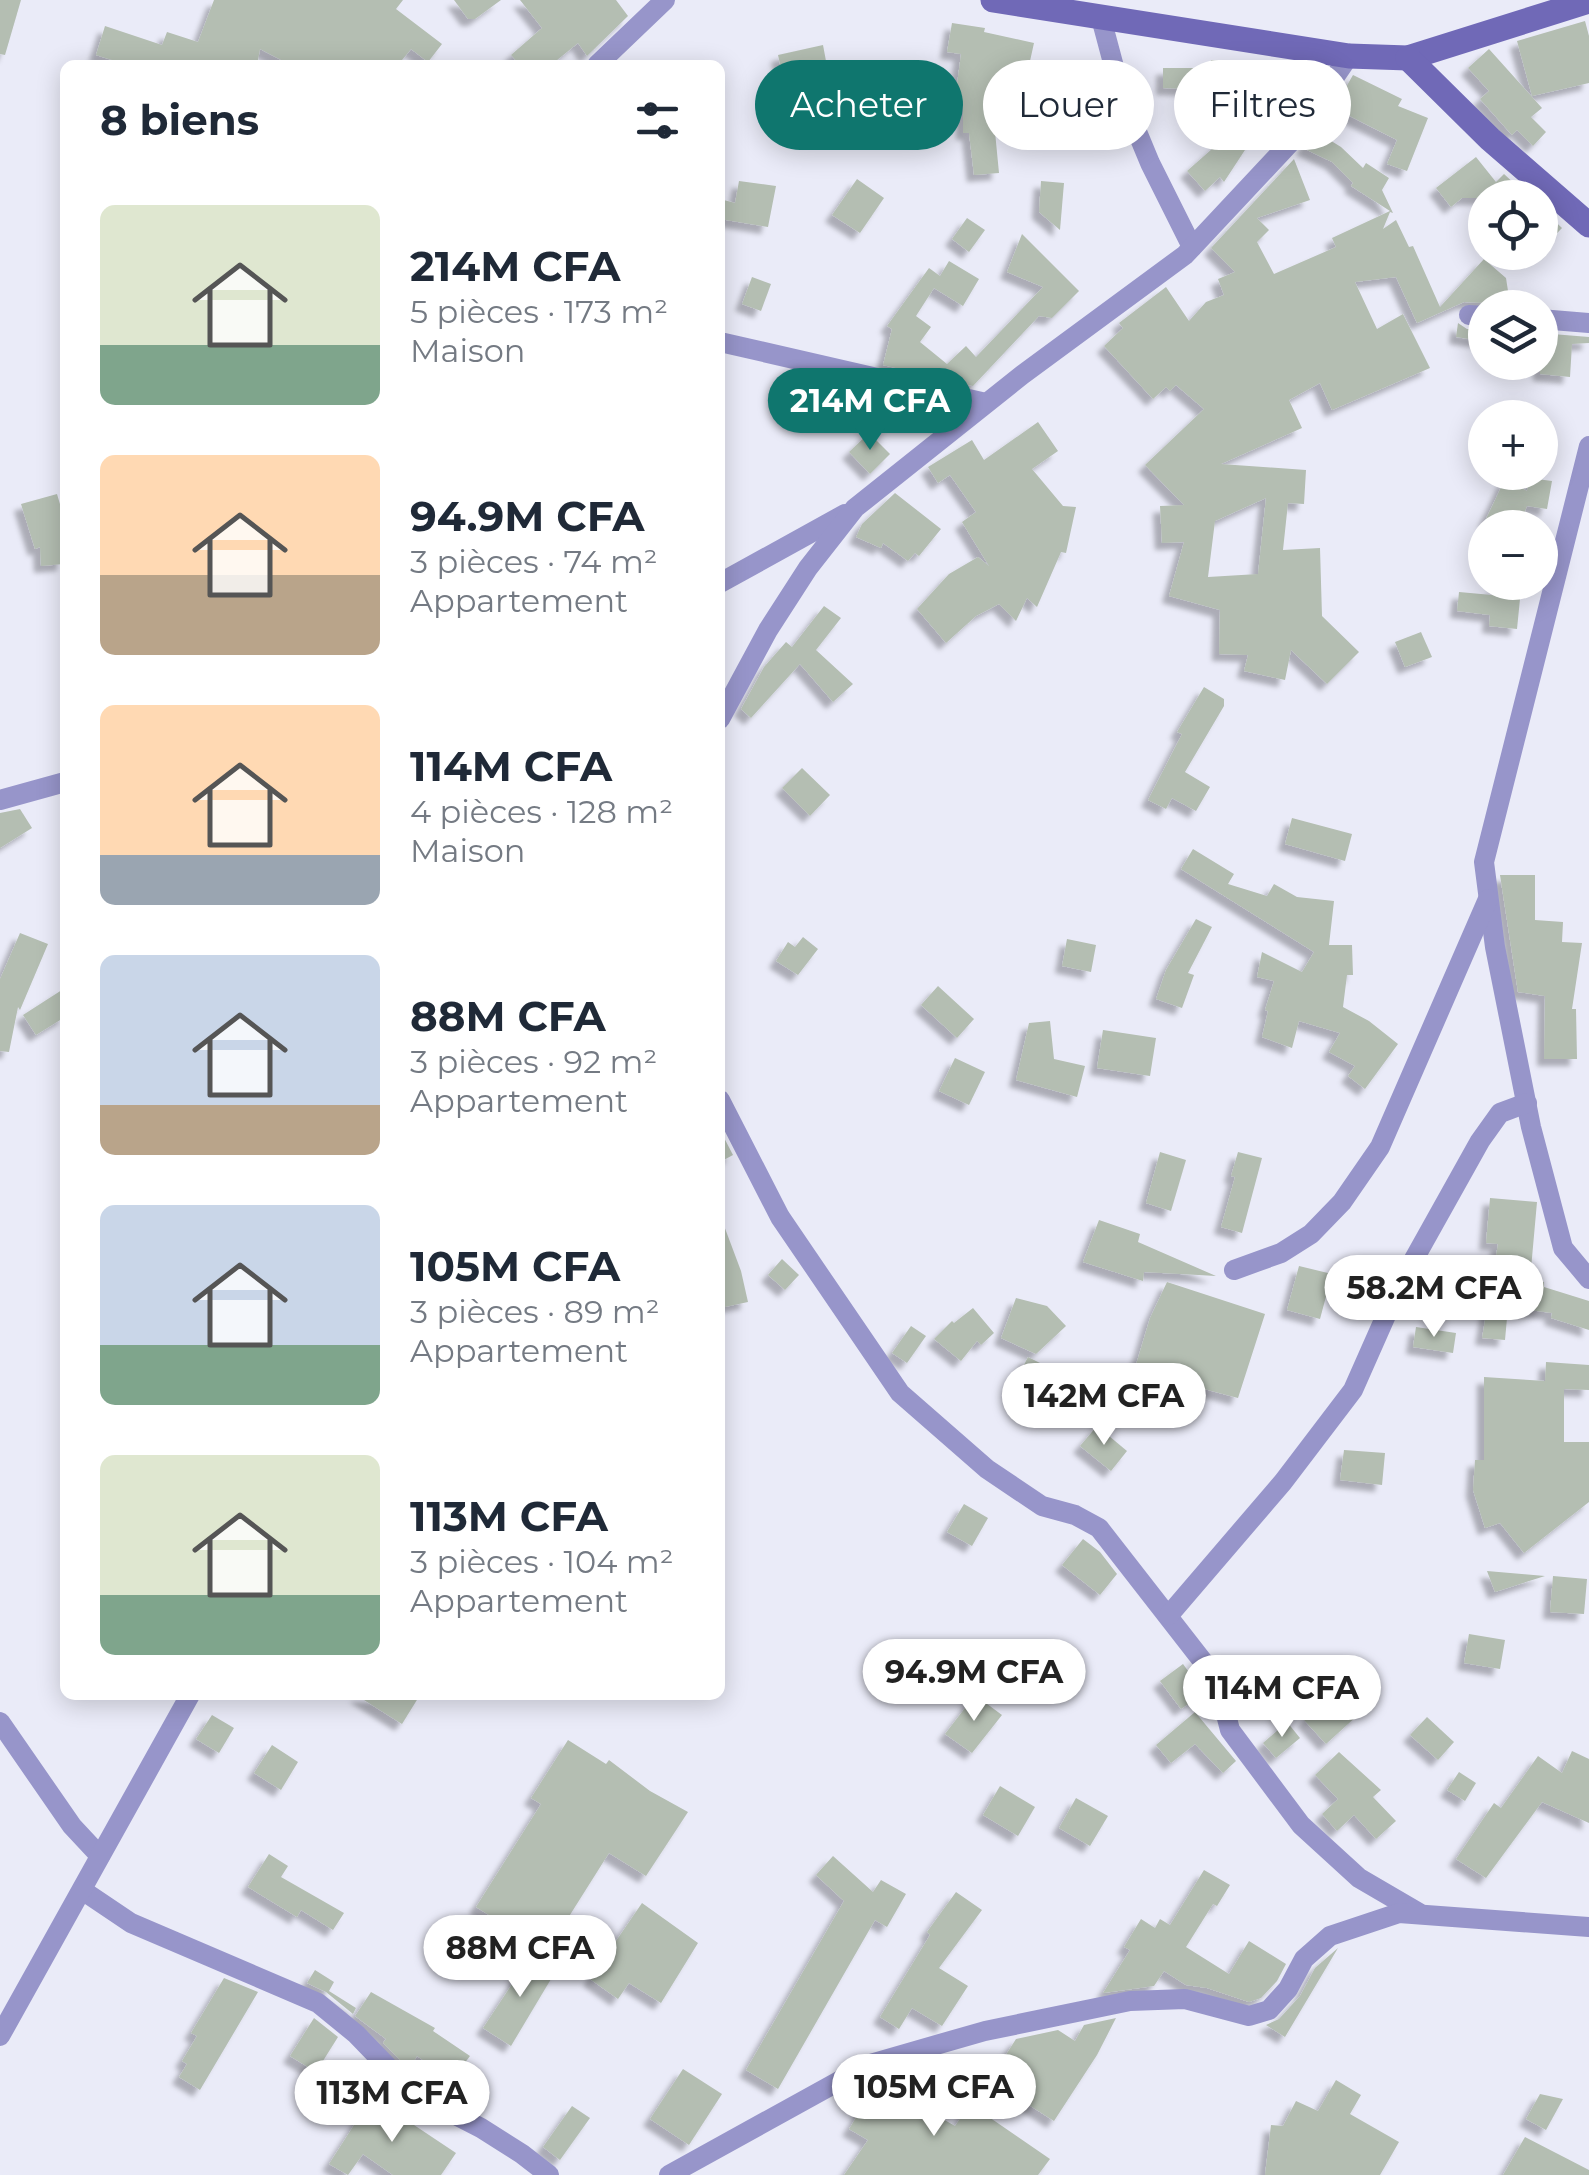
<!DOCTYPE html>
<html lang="fr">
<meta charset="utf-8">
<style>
body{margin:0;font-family:Montserrat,sans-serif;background:#f6f6f7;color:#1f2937;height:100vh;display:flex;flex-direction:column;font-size:38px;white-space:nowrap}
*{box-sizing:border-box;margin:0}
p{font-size:32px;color:#747a83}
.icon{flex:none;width:55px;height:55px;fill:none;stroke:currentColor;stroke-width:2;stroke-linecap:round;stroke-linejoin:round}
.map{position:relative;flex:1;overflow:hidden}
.drawer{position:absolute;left:60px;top:60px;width:665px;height:1640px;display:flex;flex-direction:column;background:#fff;border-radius:15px;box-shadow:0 5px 25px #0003}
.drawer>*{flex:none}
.top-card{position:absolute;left:755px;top:60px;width:682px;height:90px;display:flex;gap:20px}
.buttons{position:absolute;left:1468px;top:180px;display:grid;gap:20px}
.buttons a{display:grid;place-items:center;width:90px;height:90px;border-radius:50%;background:#fff;box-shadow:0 5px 25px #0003;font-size:50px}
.price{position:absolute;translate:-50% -85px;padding:0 22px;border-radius:35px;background:#fff;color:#222;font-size:32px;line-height:65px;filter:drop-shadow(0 2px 5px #0008)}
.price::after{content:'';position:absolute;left:50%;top:60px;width:30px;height:22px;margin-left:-15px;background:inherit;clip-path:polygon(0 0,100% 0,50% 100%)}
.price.active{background:#0f766e;color:#fff}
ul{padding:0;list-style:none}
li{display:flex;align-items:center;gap:30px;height:250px;padding:0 40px}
li span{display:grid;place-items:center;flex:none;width:280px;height:200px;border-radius:15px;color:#555}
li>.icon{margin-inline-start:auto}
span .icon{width:120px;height:120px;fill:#fffc;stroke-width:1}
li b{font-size:42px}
h2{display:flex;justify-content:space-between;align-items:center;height:120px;padding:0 40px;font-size:42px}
.chip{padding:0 35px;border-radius:45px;background:#fff;box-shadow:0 5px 25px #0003;font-size:35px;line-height:90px}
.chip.active{background:#0f766e;color:#fff}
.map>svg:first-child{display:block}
</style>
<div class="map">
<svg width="1589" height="2175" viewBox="0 0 1589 2175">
<defs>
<filter id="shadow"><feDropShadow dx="-7" dy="7" stdDeviation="2.5" flood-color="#0004"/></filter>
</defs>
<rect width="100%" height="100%" fill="#eaebf8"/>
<g fill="#b4beb2" fill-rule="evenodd" filter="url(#shadow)">
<path d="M0 0H21L5 55 0 54Z"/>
<path d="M214 0H403L396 9 442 44 428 62 411 49 398 65H291L260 49 257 65H128L96 55 105 26 162 45 167 32 198 42Z"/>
<path d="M454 0H501L475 19H468Z"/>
<path d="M520 0H616L628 16 587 56 578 43 551 65H520L511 55 542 28Z"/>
<path d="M1585 21 1589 36V83L1532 96 1517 41Z"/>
<path d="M952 23 985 28 984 32 1034 43 1022 97 1036 100 1031 119 993 111 999 173 974 175 969 133H963V101L955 100 961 54 947 52Z"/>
<path d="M823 45 829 77 785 86 778 55Z"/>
<path d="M1489 49 1542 108 1531 117 1546 132 1533 146 1517 130 1512 135 1480 99 1489 91 1468 68Z"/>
<path d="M1211 60 1239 62 1264 73 1271 80 1261 97 1267 101 1275 94 1279 98 1224 182 1220 177 1205 191 1187 171 1246 119 1223 96 1191 97V89L1163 88V68H1209Z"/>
<path d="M1353 75 1402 99 1398 106 1428 118 1407 171 1387 164 1397 140 1334 108Z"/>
<path d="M1315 131 1341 147 1363 168 1366 163 1389 178 1382 190 1393 213 1390 212 1383 229 1396 220 1409 247 1413 246 1440 307 1484 259 1506 278 1510 304 1488 299 1487 303 1464 302 1417 323 1396 277 1355 282 1377 329 1403 314 1430 368 1332 410 1320 383 1289 400 1302 428 1221 464 1306 470 1304 504 1288 503 1283 550 1320 548 1322 616 1359 652 1327 684 1291 650 1285 680 1244 671 1248 655 1219 654 1220 610 1169 596 1184 542 1162 543 1160 506 1184 505 1145 465 1204 409 1176 385 1170 391 1166 387 1153 399 1104 346 1123 328 1119 323 1166 287 1189 321 1206 302 1224 295 1218 279 1235 272 1211 248 1294 159 1310 200 1257 218 1269 230 1257 242 1274 274 1336 247 1332 238 1390 211 1351 186 1353 183 1332 162 1303 148ZM1266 498 1258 574 1208 577 1215 521Z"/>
<path d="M1476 157 1496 182 1504 174 1530 198H1462L1451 207 1436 188Z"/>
<path d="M857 179 884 198 860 233 832 215Z"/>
<path d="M739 181 776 186 768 227 720 219V199L735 203Z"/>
<path d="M1041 181 1064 183 1060 230 1039 212Z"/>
<path d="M1540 207 1562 228 1540 251Z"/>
<path d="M967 218 985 230 969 252 952 239Z"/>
<path d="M1022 234 1079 291 1052 318 1039 316 973 386 883 365 892 329 887 326 929 268 940 276 949 261 979 279 963 306 934 288 916 316 931 327 920 342 947 364 966 346 976 357 1043 287 1007 272Z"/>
<path d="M752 277 771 284 761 311 742 304Z"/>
<path d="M1458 323 1467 329 1483 330 1482 341 1456 337Z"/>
<path d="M1540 333 1589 337V343L1572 344 1570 377 1540 374Z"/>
<path d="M1038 422 1058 451 1032 469 1063 506 1076 507 1066 553 1061 552 1037 607 1027 598 1016 621 999 604 976 616 946 643 917 609 949 574 978 557 989 566 962 522 976 512 950 475 938 483 928 467 972 440 984 460Z"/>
<path d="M869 433 890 454 870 474 849 452Z"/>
<path d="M1529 478 1552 481 1547 509 1527 506 1518 528H1499L1485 521 1505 479 1527 491Z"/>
<path d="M895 493 941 529 919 556 915 553 908 561 883 543 881 548 856 537 862 524Z"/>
<path d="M57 494 65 521 64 564 41 566 40 547 35 549 21 504Z"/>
<path d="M1493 587 1521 589 1517 629 1489 626 1490 615 1457 611 1459 592 1492 595Z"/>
<path d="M824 606 841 618 816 650 853 684 833 702 800 664 751 718 741 709 764 667 786 642 792 647Z"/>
<path d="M1421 632 1432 657 1405 667 1395 642Z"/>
<path d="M1204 687 1224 699V706L1185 772 1210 787 1196 811 1172 798 1166 809 1148 800 1182 734 1177 732Z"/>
<path d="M802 768 830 795 810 816 782 788Z"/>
<path d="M20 809 32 828 0 848V813Z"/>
<path d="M1292 818 1352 834 1345 861 1285 844Z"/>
<path d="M1193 849 1234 874 1228 884 1267 896 1274 884 1297 897 1334 901 1329 945H1352L1353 975H1347L1343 1007 1369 1021 1398 1044 1365 1089 1348 1076 1355 1066 1329 1052 1340 1033 1299 1021 1292 1048 1262 1037 1268 1011 1265 1010 1274 981 1257 977 1262 952 1302 972 1314 952 1181 869Z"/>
<path d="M1500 875H1535V920L1563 922 1562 942 1582 943 1572 1009H1576L1577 1059H1544L1545 996 1518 992Z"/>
<path d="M1196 919 1212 927 1188 973 1194 975 1182 1008 1156 999 1166 970Z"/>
<path d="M20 933 48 944 20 1010 18 1007 9 1052 0 1051V979Z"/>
<path d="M803 937 818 949 798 975 776 961 788 942 795 947Z"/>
<path d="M1067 939 1096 945 1091 972 1062 966Z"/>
<path d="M938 986 974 1019 957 1038 921 1005Z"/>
<path d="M65 988V1017L36 1035 23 1015Z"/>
<path d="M1050 1021 1054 1059 1085 1066 1077 1097 1016 1080 1029 1023Z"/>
<path d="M1103 1030 1156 1038 1150 1076 1097 1068Z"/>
<path d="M955 1058 985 1072 969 1105 939 1091Z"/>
<path d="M720 1130 733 1155 720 1162Z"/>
<path d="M1160 1152 1186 1160 1171 1211 1146 1203Z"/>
<path d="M1238 1152 1262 1158 1242 1233 1221 1227 1235 1177 1231 1176Z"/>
<path d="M1490 1198 1537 1202 1530 1280 1544 1282V1287L1589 1301V1330L1551 1318 1552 1313 1508 1307 1505 1340 1482 1338 1498 1244 1486 1243Z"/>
<path d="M1099 1220 1140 1234 1138 1242 1216 1276 1144 1272 1143 1281 1083 1262Z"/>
<path d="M720 1223H723L741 1271 748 1302 720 1308Z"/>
<path d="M782 1259 799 1275 785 1290 768 1275Z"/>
<path d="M1299 1266 1332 1274 1320 1319 1287 1310Z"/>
<path d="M1167 1282 1265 1314 1238 1398 1193 1386 1185 1411 1113 1388 1122 1364 1135 1368 1150 1318Z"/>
<path d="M1016 1298 1047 1306 1066 1326 1036 1354 1001 1338Z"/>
<path d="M973 1308 994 1333 981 1345 977 1341 961 1361 934 1339 952 1321 954 1323Z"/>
<path d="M911 1326 926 1336 907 1363 892 1353Z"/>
<path d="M1416 1327 1456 1333 1453 1353 1413 1347Z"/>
<path d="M1028 1357 1066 1376 1050 1409 1011 1390Z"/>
<path d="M1546 1362 1589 1365V1390L1564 1389V1442H1589V1502L1524 1553 1500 1523 1485 1528 1473 1490 1475 1460H1484V1377L1545 1381Z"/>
<path d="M1097 1426 1127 1451 1111 1471 1080 1446Z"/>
<path d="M1344 1450 1385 1453 1382 1485 1340 1480Z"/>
<path d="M964 1504 988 1518 972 1546 947 1532Z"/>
<path d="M1083 1539 1100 1552 1117 1574 1100 1595 1062 1565Z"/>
<path d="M1487 1571 1545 1576 1495 1592Z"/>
<path d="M1553 1576 1587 1579 1584 1614 1550 1612Z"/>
<path d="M1469 1634 1505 1640 1500 1669 1464 1663Z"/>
<path d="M1183 1664 1204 1693 1181 1709 1160 1681Z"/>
<path d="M1337 1691 1358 1715 1326 1744 1304 1720Z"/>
<path d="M356 1695H420L402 1724Z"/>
<path d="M975 1695 1002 1715 972 1753 945 1734Z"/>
<path d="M1195 1712 1236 1761 1223 1773 1195 1744 1171 1763 1156 1745Z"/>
<path d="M212 1715 234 1728 219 1753 196 1739Z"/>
<path d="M1427 1717 1454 1742 1438 1760 1410 1735Z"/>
<path d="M1287 1722 1300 1738 1276 1758 1263 1743Z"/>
<path d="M568 1740 606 1764 609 1760 650 1791 688 1812 646 1876 609 1853 551 1945 506 1917 502 1923 476 1907 541 1804 531 1798Z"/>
<path d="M272 1745 298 1762 281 1790 254 1773Z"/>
<path d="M1572 1751 1589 1759V1823L1542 1802 1486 1878 1456 1859 1494 1803 1501 1808 1538 1756 1562 1773Z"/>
<path d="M1339 1752 1381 1790 1373 1797 1396 1821 1376 1839 1354 1815 1337 1831 1322 1814 1338 1799 1315 1775Z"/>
<path d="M1459 1772 1476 1783 1465 1801 1447 1790Z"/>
<path d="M1000 1786 1035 1807 1018 1836 983 1815Z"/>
<path d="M1076 1798 1108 1816 1090 1846 1059 1828Z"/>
<path d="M269 1854 288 1866 281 1877 344 1913 333 1930 301 1910 297 1917 248 1887Z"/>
<path d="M833 1856 873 1892 881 1880 906 1894 887 1927 875 1920 778 2089 746 2070 844 1901 816 1875Z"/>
<path d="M1204 1870 1230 1885 1217 1906 1213 1904 1186 1947 1229 1974 1249 1941 1286 1964 1277 1981 1261 1998 1249 2002 1207 1988 1186 1985 1164 1971 1154 1986 1103 1993 1130 1950 1124 1947 1141 1919 1155 1928 1160 1919 1170 1925Z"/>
<path d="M956 1892 982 1910 939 1968 968 1986 942 2026 912 2008 899 2029 880 2017 930 1935 927 1932Z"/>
<path d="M642 1903 698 1943 661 2003 629 1983 618 1999 590 1979Z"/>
<path d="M1338 1948 1285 2037 1266 2025 1279 2019 1300 1996 1315 1968Z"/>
<path d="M532 1954 557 1969 511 2046 483 2028Z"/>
<path d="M315 1970 334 1982 329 1991 356 2008 353 2014 326 1992 307 1983Z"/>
<path d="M224 1978 258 1992 200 2090 179 2077 187 2064 182 2061 197 2036 191 2033Z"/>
<path d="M371 1992 435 2028 433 2031 470 2056 452 2080 417 2056 409 2069 383 2043 386 2039 355 2016Z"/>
<path d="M314 2018 338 2037 316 2072 290 2056Z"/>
<path d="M1116 2018 1097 2055 1054 2121 990 2080 1016 2039 1058 2030 1075 2041 1084 2025Z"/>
<path d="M368 2066 394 2093 391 2098 360 2079Z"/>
<path d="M683 2069 722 2094 689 2145 650 2119Z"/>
<path d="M903 2069 913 2075 901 2095 955 2126 970 2104 1050 2159 1038 2175H844L868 2140 849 2129 882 2075Z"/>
<path d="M1336 2080 1361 2095 1350 2114 1399 2142 1380 2175H1265L1271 2125 1283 2126 1296 2101 1318 2111Z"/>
<path d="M1540 2094 1563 2099 1546 2130 1526 2119Z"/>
<path d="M372 2097 456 2153 441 2175H393L363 2154 348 2175 329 2164Z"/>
<path d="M572 2106 590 2118 560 2160 543 2147Z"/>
<path d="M1525 2137 1589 2170V2175H1503Z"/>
</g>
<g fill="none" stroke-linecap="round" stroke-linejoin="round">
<g stroke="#9795ca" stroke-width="20">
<path d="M1101 18 1121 93 1150 163 1192 247"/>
<path d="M597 65 665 0"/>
<path d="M1469 315 1485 316"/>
<path d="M1540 319 1589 323"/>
<path d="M720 342 986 403"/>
<path d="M1589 446 1484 862 1495 947 1531 1127 1563 1248 1589 1279"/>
<path d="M720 583 845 514"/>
<path d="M720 719 768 630 808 568 855 508 1022 375 1185 255 1290 143 1349 56"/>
<path d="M0 800 65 782"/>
<path d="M720 1100 780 1217 900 1393 987 1469 1042 1506 1075 1515 1099 1528 1208 1668 1222 1699 1230 1730 1301 1825 1359 1878 1419 1913"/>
<path d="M1234 1270 1281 1253 1311 1234 1342 1202 1380 1147 1488 899"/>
<path d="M1169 1615 1283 1482 1353 1390 1399 1286 1480 1141 1500 1113 1527 1103"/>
<path d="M0 1722 72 1826 100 1856"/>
<path d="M82 1890 131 1923 318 2003 356 2034 413 2093 481 2128 522 2154 549 2175"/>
<path d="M0 2036 190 1695"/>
<path d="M669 2175 870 2064 985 2031 1130 2001 1185 1999 1249 2016 1269 2010 1288 1989 1304 1959 1330 1936 1399 1913 1589 1927"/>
</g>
<g stroke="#7069b7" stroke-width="25">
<path d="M993 0 1349 56 1408 58 1589 1"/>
<path d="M1408 58 1490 139 1589 225"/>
</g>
</g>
</svg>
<div class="buttons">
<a><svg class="icon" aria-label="locate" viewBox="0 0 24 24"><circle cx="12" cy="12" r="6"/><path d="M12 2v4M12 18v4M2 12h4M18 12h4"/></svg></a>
<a><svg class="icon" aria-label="layers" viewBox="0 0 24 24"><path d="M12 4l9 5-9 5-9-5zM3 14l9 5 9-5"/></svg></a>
<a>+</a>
<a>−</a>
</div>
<b class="price active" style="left:870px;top:453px">214M CFA</b>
<b class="price" style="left:1434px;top:1340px">58.2M CFA</b>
<b class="price" style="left:1104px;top:1448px">142M CFA</b>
<b class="price" style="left:974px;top:1724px">94.9M CFA</b>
<b class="price" style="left:1282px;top:1740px">114M CFA</b>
<b class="price" style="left:520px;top:2000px">88M CFA</b>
<b class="price" style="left:934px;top:2139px">105M CFA</b>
<b class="price" style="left:392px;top:2145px">113M CFA</b>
<div class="top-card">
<a class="chip active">Acheter</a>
<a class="chip">Louer</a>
<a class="chip">Filtres</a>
</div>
<section class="drawer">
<h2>8 biens<svg class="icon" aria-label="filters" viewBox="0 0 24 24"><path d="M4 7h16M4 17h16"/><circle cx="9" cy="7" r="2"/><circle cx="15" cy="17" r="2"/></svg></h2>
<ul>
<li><span style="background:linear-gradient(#dfe7d0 70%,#7fa58c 0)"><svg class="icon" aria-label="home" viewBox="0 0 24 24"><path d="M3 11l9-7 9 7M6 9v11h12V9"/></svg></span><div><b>214M CFA</b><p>5 pièces · 173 m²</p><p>Maison</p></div></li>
<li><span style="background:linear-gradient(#ffd9b3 60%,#b9a48a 0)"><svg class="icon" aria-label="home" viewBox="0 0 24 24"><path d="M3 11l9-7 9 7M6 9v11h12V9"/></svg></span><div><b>94.9M CFA</b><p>3 pièces · 74 m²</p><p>Appartement</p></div></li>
<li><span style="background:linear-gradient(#ffd9b3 75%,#9aa5b1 0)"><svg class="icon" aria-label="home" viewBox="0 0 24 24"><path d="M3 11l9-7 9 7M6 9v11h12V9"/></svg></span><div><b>114M CFA</b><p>4 pièces · 128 m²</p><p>Maison</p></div></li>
<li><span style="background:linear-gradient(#c9d6e8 75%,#b9a48a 0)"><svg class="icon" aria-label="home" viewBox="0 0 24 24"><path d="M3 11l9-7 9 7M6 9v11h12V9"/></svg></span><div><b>88M CFA</b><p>3 pièces · 92 m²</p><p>Appartement</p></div></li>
<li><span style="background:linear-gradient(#c9d6e8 70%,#7fa58c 0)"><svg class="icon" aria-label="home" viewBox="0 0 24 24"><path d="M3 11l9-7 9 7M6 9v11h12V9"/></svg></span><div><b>105M CFA</b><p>3 pièces · 89 m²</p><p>Appartement</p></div></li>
<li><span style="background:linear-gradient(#dfe7d0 70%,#7fa58c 0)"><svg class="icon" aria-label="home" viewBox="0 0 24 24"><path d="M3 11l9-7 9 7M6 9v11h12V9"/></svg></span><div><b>113M CFA</b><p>3 pièces · 104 m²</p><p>Appartement</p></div></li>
</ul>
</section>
</div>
